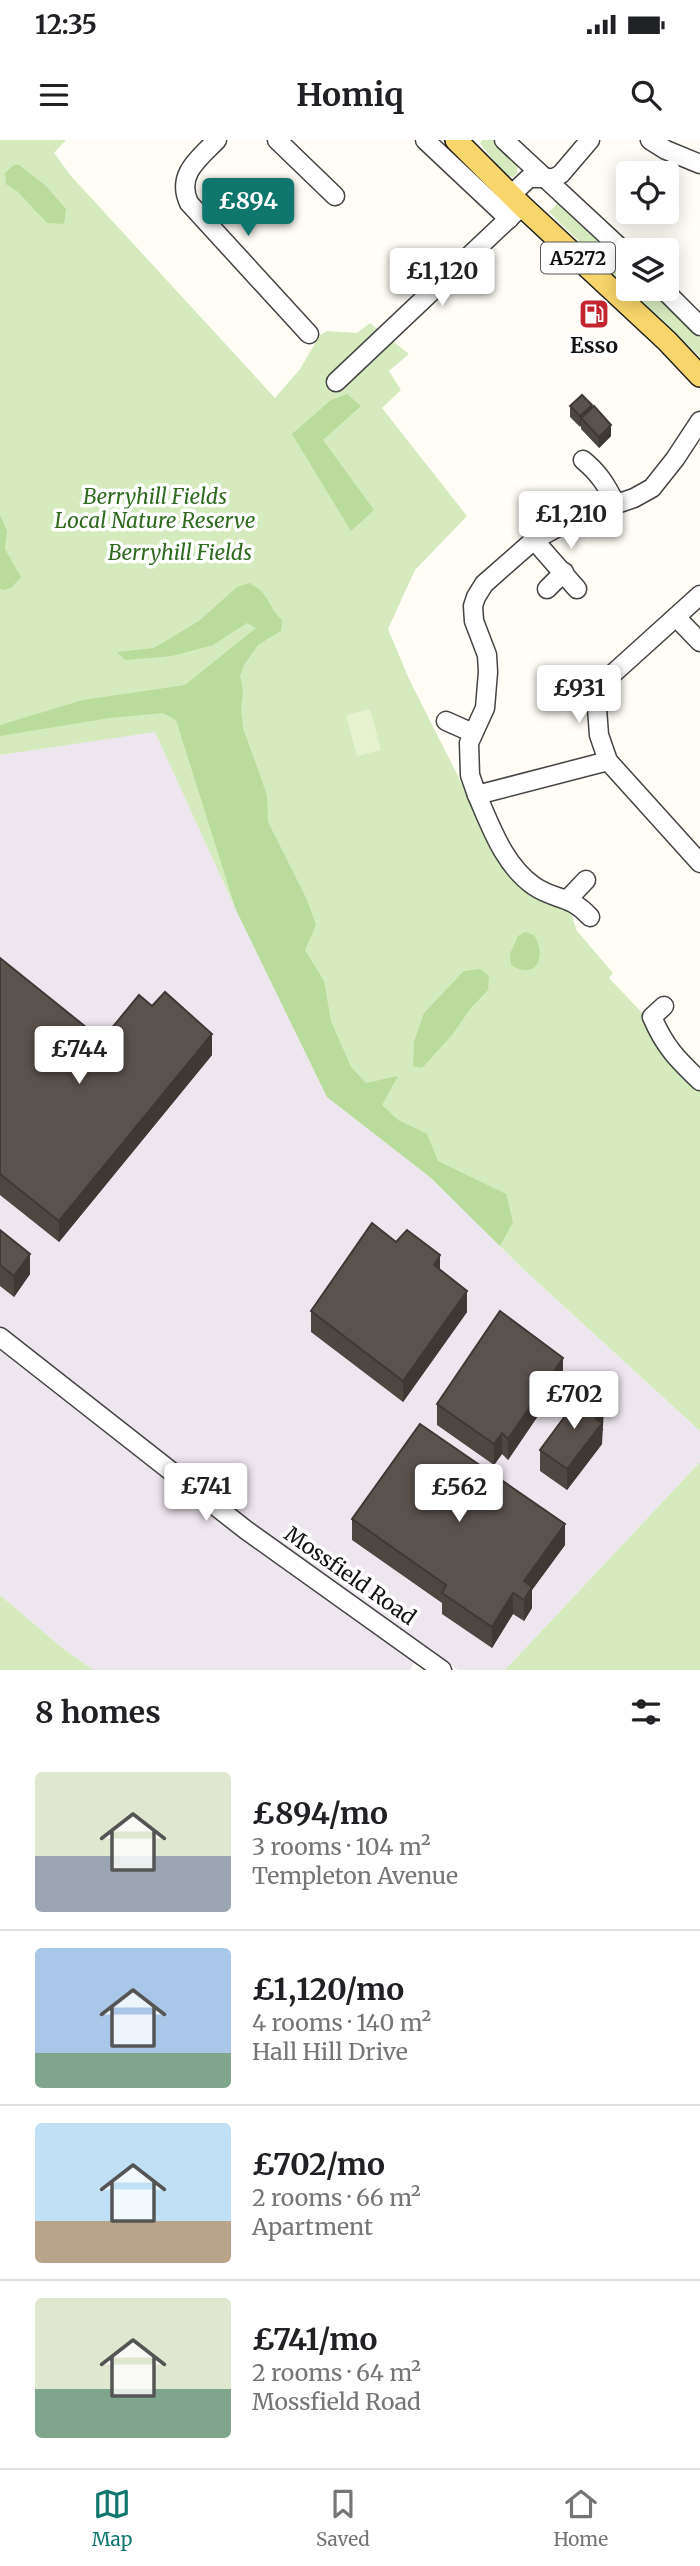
<!DOCTYPE html>
<meta charset="utf-8">
<style>
body{margin:0;font-family:Merriweather,serif;background:#f6f6f6;color:#202124;height:100vh;display:flex;flex-direction:column;font-size:26px;white-space:nowrap}
*{box-sizing:border-box;margin:0}
p{font-size:23px;color:#757577}
.icon{flex:none;width:38px;height:38px;fill:none;stroke:currentColor;stroke-width:2;stroke-linecap:round;stroke-linejoin:round}
.map{position:relative;height:1530px;overflow:hidden}
.details{display:flex;flex-direction:column;background:#fff;flex:1}
.details>*{flex:none}
.buttons{position:absolute;left:616px;top:21px;display:grid;gap:14px}
.buttons a{display:grid;place-items:center;width:63px;height:63px;border-radius:7px;background:#fff;box-shadow:0 4px 18px #0003;font-size:35px}
.price{position:absolute;translate:-50% -60px;padding:0 16px;border-radius:7px;background:#fff;color:#222;font-size:23px;line-height:46px;filter:drop-shadow(0 2px 4px #0008)}
.price::after{content:'';position:absolute;left:50%;top:42px;width:21px;height:16px;margin-left:-10px;background:inherit;clip-path:polygon(0 0,100% 0,50% 100%)}
.price.on{background:#0f766e;color:#fff}
ul{padding:0;list-style:none}
li{display:flex;align-items:center;gap:21px;height:175px;padding:0 35px}
li+li{border-top:2px solid #e0e0e0}
li span{display:grid;place-items:center;flex:none;width:196px;height:140px;border-radius:7px;color:#555}
li>.icon{margin-inline-start:auto}
span .icon{width:84px;height:84px;fill:#fffc;stroke-width:1}
li b{font-size:30px}
h2{display:flex;justify-content:space-between;align-items:center;height:84px;padding:0 35px;font-size:30px}
.status{display:flex;justify-content:space-between;align-items:center;height:49px;padding:0 35px;background:#fff;direction:ltr}
.status svg{height:19px;fill:currentColor}
header{display:flex;justify-content:space-between;align-items:center;height:91px;padding:0 35px;background:#fff;font-size:32px;font-weight:700}
.tab-bar{display:flex;justify-content:space-around;align-items:center;height:98px;border-top:2px solid #e0e0e0;background:#fff;font-size:19px;color:#757577}
.tab-bar a{display:grid;justify-items:center;gap:4px}
.tab-bar .on{color:#0f766e}
.map>svg:first-child{display:block}
</style>
<div class="status"><b>12:35</b><svg viewBox="0 0 49 12"><path d="M0 12V9h3v3zM5 12V6h3v6zM10 12V3h3v9zM15 12V0h3v12zM26 1h20v11H26zM47 4h2v5h-2z"/></svg></div>
<header><svg class="icon" aria-label="menu" viewBox="0 0 24 24"><path d="M4 6h16M4 12h16M4 18h16"/></svg>Homiq<svg class="icon" aria-label="search" viewBox="0 0 24 24"><circle cx="10" cy="10" r="6"/><path d="M15 15l6 6"/></svg></header>
<div class="map">
<svg width="700" height="1530" viewBox="0 0 700 1530">
<rect width="100%" height="100%" fill="#fffdf5"/>
<path fill="#eee6ef" d="M155 591 236 770 327 957 430 1037 521 1127 700 1291V1322L505 1530H458L425 1505 410 1530H94L66 1511 0 1455V615Z"/>
<g fill="#d5ebbd">
<path d="M0 0H66L54 13 71 36 275 258 300 229 320 195 327 191 357 193 370 183 409 214 389 231 401 250 382 268 467 376 415 430 388 489 409 539 469 658 524 748 541 761 570 770 577 791 613 833 609 838 650 881 700 940V1291L521 1127 430 1037 327 957 236 770 155 592 0 615Z"/>
<path d="M482 0H496L518 24 517 33 513 37 505 35 480 3Z"/>
<path d="M560 61 628 126V149L549 72Z"/>
<path d="M628 149H652L697 192 700 194V217Z"/>
<path d="M700 1322V1530H505Z"/>
<path d="M0 1455 66 1511 94 1530H0Z"/>
</g>
<g fill="#b9dc9c">
<path d="M14 25H19L46 46 66 69 64 84 47 83 18 52 6 44 5 33Z"/>
<path d="M347 254 361 266 323 300 374 370 351 391 292 294 331 260Z"/>
<path d="M0 375 7 391 5 409 21 437 11 448 2 450 0 448Z"/>
<path d="M249 443C269 452 267 466 282 480L281 491 258 505 244 525 240 536 243 551 241 569 243 588 267 655 268 682 307 760 316 785 305 810 324 841 331 881 351 927 366 943 398 936 382 965 398 980 427 994 438 1021 506 1054 513 1082 500 1106 430 1037 327 957 236 770 176 580 163 573 109 578 0 596V585L83 560 185 545 256 488 247 483 213 505 172 516 125 520 117 512 154 508 199 481 237 447Z"/>
<path d="M525 792 534 795C547 816 537 841 511 825L510 814 518 796Z"/>
<path d="M480 829 489 836 488 850 470 869 452 895 422 928 413 926 414 902 424 873 464 831Z"/>
</g>
<path fill="#e6f2cf" d="M370 569 381 610 357 616 346 575Z"/>
<g fill="none" stroke-linecap="round" stroke-linejoin="round">
<g stroke="#444" stroke-width="21">
<g id="minor">
<path d="M217 0C198 19 176 35 189 63L309 194"/>
<path d="M277 0 335 56"/>
<path d="M425 0 509 79"/>
<path d="M504 0 628 115"/>
<path d="M650 0 666 10 700 24"/>
<path d="M512 54 529 38H554L561 34 590 0"/>
<path d="M663 149 700 186"/>
<path d="M336 242 522 66"/>
<path d="M583 320C599 333 607 346 615 363"/>
<path d="M534 400 577 449"/>
<path d="M547 449 564 432"/>
<path d="M700 455 607 539 599 552 597 568 599 595 608 621 700 723"/>
<path d="M676 477 700 502"/>
<path d="M446 581 473 593"/>
<path d="M608 621 477 655 470 635 469 603 485 568 488 532 487 515 474 481 473 466 476 457 484 444 534 400 573 379 634 358 652 348 675 319 700 281"/>
<path d="M477 655C491 687 504 725 534 746 556 761 569 754 590 777"/>
<path d="M568 759 586 740"/>
<path d="M664 866 652 877C665 907 677 919 700 941"/>
<path d="M0 1197 246 1390 442 1530"/>
</g>
</g>
<g stroke="#222" stroke-width="24">
<path id="major" d="M456 0 522 66 667 201 700 236"/>
</g>
<use href="#minor" stroke="#fff" stroke-width="18"/>
<use href="#major" stroke="#f9d66b" stroke-width="21"/>
</g>
<g fill="#4d4742">
<path d="M570 266 592 268 611 296 599 308 581 289V285L580 287 570 277Z"/>
<path d="M0 818 102 900 212 915 59 1102 0 1055Z"/>
<path d="M0 1090 30 1134 14 1157 0 1146Z"/>
<path d="M396 1102 440 1130 467 1172 403 1262 311 1192V1171Z"/>
<path d="M563 1239 508 1320 502 1314 494 1325 437 1285V1264Z"/>
<path d="M604 1289 602 1291V1304L567 1350 540 1331V1310Z"/>
<path d="M352 1379 565 1405 532 1450V1468L524 1481 513 1474 492 1508 442 1474V1463L352 1400Z"/>
</g>
<g fill="#3f3936">
<path d="M592 265V276L581 278V285L580 287V276Z"/>
<path d="M611 285V296L599 308V297Z"/>
<path d="M212 894V915L59 1102V1081Z"/>
<path d="M30 1114V1134L14 1157V1136Z"/>
<path d="M440 1115V1136L434 1125Z"/>
<path d="M467 1151V1172L403 1262V1241Z"/>
<path d="M563 1218V1239L508 1320V1299Z"/>
<path d="M604 1268 602 1304 567 1350V1329L596 1279Z"/>
<path d="M502 1293V1314L494 1325V1304Z"/>
<path d="M565 1384V1405L532 1450V1468L524 1481V1441Z"/>
<path d="M513 1453V1474L492 1508V1487Z"/>
</g>
<g fill="#5a524d" stroke="#3f3936" stroke-width="2">
<path d="M582 255 592 265 580 276 570 266Z"/>
<path d="M594 266 611 285 599 297 581 278Z"/>
<path d="M0 818 102 900 139 855 152 866 165 852 212 894 59 1081 0 1034Z"/>
<path d="M372 1083 396 1102 407 1090 440 1115 434 1125 467 1151 403 1241 311 1171Z"/>
<path d="M0 1090 30 1114 14 1136 0 1125Z"/>
<path d="M500 1171 563 1218 508 1299 502 1293 494 1304 437 1264Z"/>
<path d="M583 1252 604 1268 596 1279 602 1283 567 1329 540 1310Z"/>
<path d="M420 1284 565 1384 524 1441 532 1447 524 1460 513 1453 492 1487 442 1453 446 1445 352 1379Z"/>
</g>
<defs>
<g id="fuel-square" transform="scale(1.575)"><rect x="-9" y="-9" width="18" height="18" rx="4" fill="#c4262e" stroke="#fff"/><path d="M-5.5-6h7V0h2V4h1.3V-2.5L3-4.5l.8-.8L6-3V5H2.5V1h-1V6h-7ZM-4.2-4.7v3.2H.2V-4.7Z" fill="#fff"/></g>
</defs>
<g fill-rule="evenodd">
<use href="#fuel-square" x="594" y="174"/>
</g>
<g text-anchor="middle" stroke-width="7" stroke-linejoin="round" paint-order="stroke">
<rect fill="#fff" stroke="#585858" stroke-width="2" x="541" y="102.5" width="74" height="31" rx="5"/>
<g font-size="19" font-weight="bold" fill="#111">
<text x="578" y="125">A5272</text>
</g>
<g font-size="21" font-weight="bold" fill="#111" stroke="#fff">
<text x="594" y="213">Esso</text>
</g>
<g font-size="21" font-style="italic" fill="#2f6b1f" stroke="#fff">
<text x="155" y="364">Berryhill Fields<tspan x="155" dy="24">Local Nature Reserve</tspan></text>
<text x="180" y="420">Berryhill Fields</text>
</g>
<g font-size="21" fill="#111" stroke="#fff">
<text transform="translate(350 1436) rotate(35)" y="7">Mossfield Road</text>
</g>
</g>
</svg>
<div class="buttons">
<a><svg class="icon" aria-label="locate" viewBox="0 0 24 24"><circle cx="12" cy="12" r="6"/><path d="M12 2v4M12 18v4M2 12h4M18 12h4"/></svg></a>
<a><svg class="icon" aria-label="layers" viewBox="0 0 24 24"><path d="M12 4l9 5-9 5-9-5zM3 14l9 5 9-5"/></svg></a>
</div>
<b class="price on" style="left:248px;top:98px">£894</b>
<b class="price" style="left:442px;top:168px">£1,120</b>
<b class="price" style="left:571px;top:411px">£1,210</b>
<b class="price" style="left:579px;top:585px">£931</b>
<b class="price" style="left:79px;top:946px">£744</b>
<b class="price" style="left:574px;top:1291px">£702</b>
<b class="price" style="left:206px;top:1383px">£741</b>
<b class="price" style="left:459px;top:1384px">£562</b>
</div>
<section class="details">
<h2>8 homes<svg class="icon" aria-label="filters" viewBox="0 0 24 24"><path d="M4 7h16M4 17h16"/><circle cx="9" cy="7" r="2"/><circle cx="15" cy="17" r="2"/></svg></h2>
<ul>
<li><span style="background:linear-gradient(#dfe7d0 60%,#9aa5b1 0)"><svg class="icon" aria-label="home" viewBox="0 0 24 24"><path d="M3 11l9-7 9 7M6 9v11h12V9"/></svg></span><div><b>£894/mo</b><p>3 rooms · 104 m²</p><p>Templeton Avenue</p></div></li>
<li><span style="background:linear-gradient(#a9c7e8 75%,#7fa58c 0)"><svg class="icon" aria-label="home" viewBox="0 0 24 24"><path d="M3 11l9-7 9 7M6 9v11h12V9"/></svg></span><div><b>£1,120/mo</b><p>4 rooms · 140 m²</p><p>Hall Hill Drive</p></div></li>
<li><span style="background:linear-gradient(#bfe0f5 70%,#b9a48a 0)"><svg class="icon" aria-label="home" viewBox="0 0 24 24"><path d="M3 11l9-7 9 7M6 9v11h12V9"/></svg></span><div><b>£702/mo</b><p>2 rooms · 66 m²</p><p>Apartment</p></div></li>
<li><span style="background:linear-gradient(#dfe7d0 65%,#7fa58c 0)"><svg class="icon" aria-label="home" viewBox="0 0 24 24"><path d="M3 11l9-7 9 7M6 9v11h12V9"/></svg></span><div><b>£741/mo</b><p>2 rooms · 64 m²</p><p>Mossfield Road</p></div></li>
</ul>
</section>
<nav class="tab-bar">
<a class="on"><svg class="icon" aria-label="map" viewBox="0 0 24 24"><path d="M3 6l6-2 6 2 6-2v14l-6 2-6-2-6 2zM9 4v14M15 6v14"/></svg>Map</a>
<a><svg class="icon" aria-label="saved" viewBox="0 0 24 24"><path d="M7 4h10v16l-5-4-5 4z"/></svg>Saved</a>
<a><svg class="icon" aria-label="home" viewBox="0 0 24 24"><path d="M3 11l9-7 9 7M6 9v11h12V9"/></svg>Home</a>
</nav>
